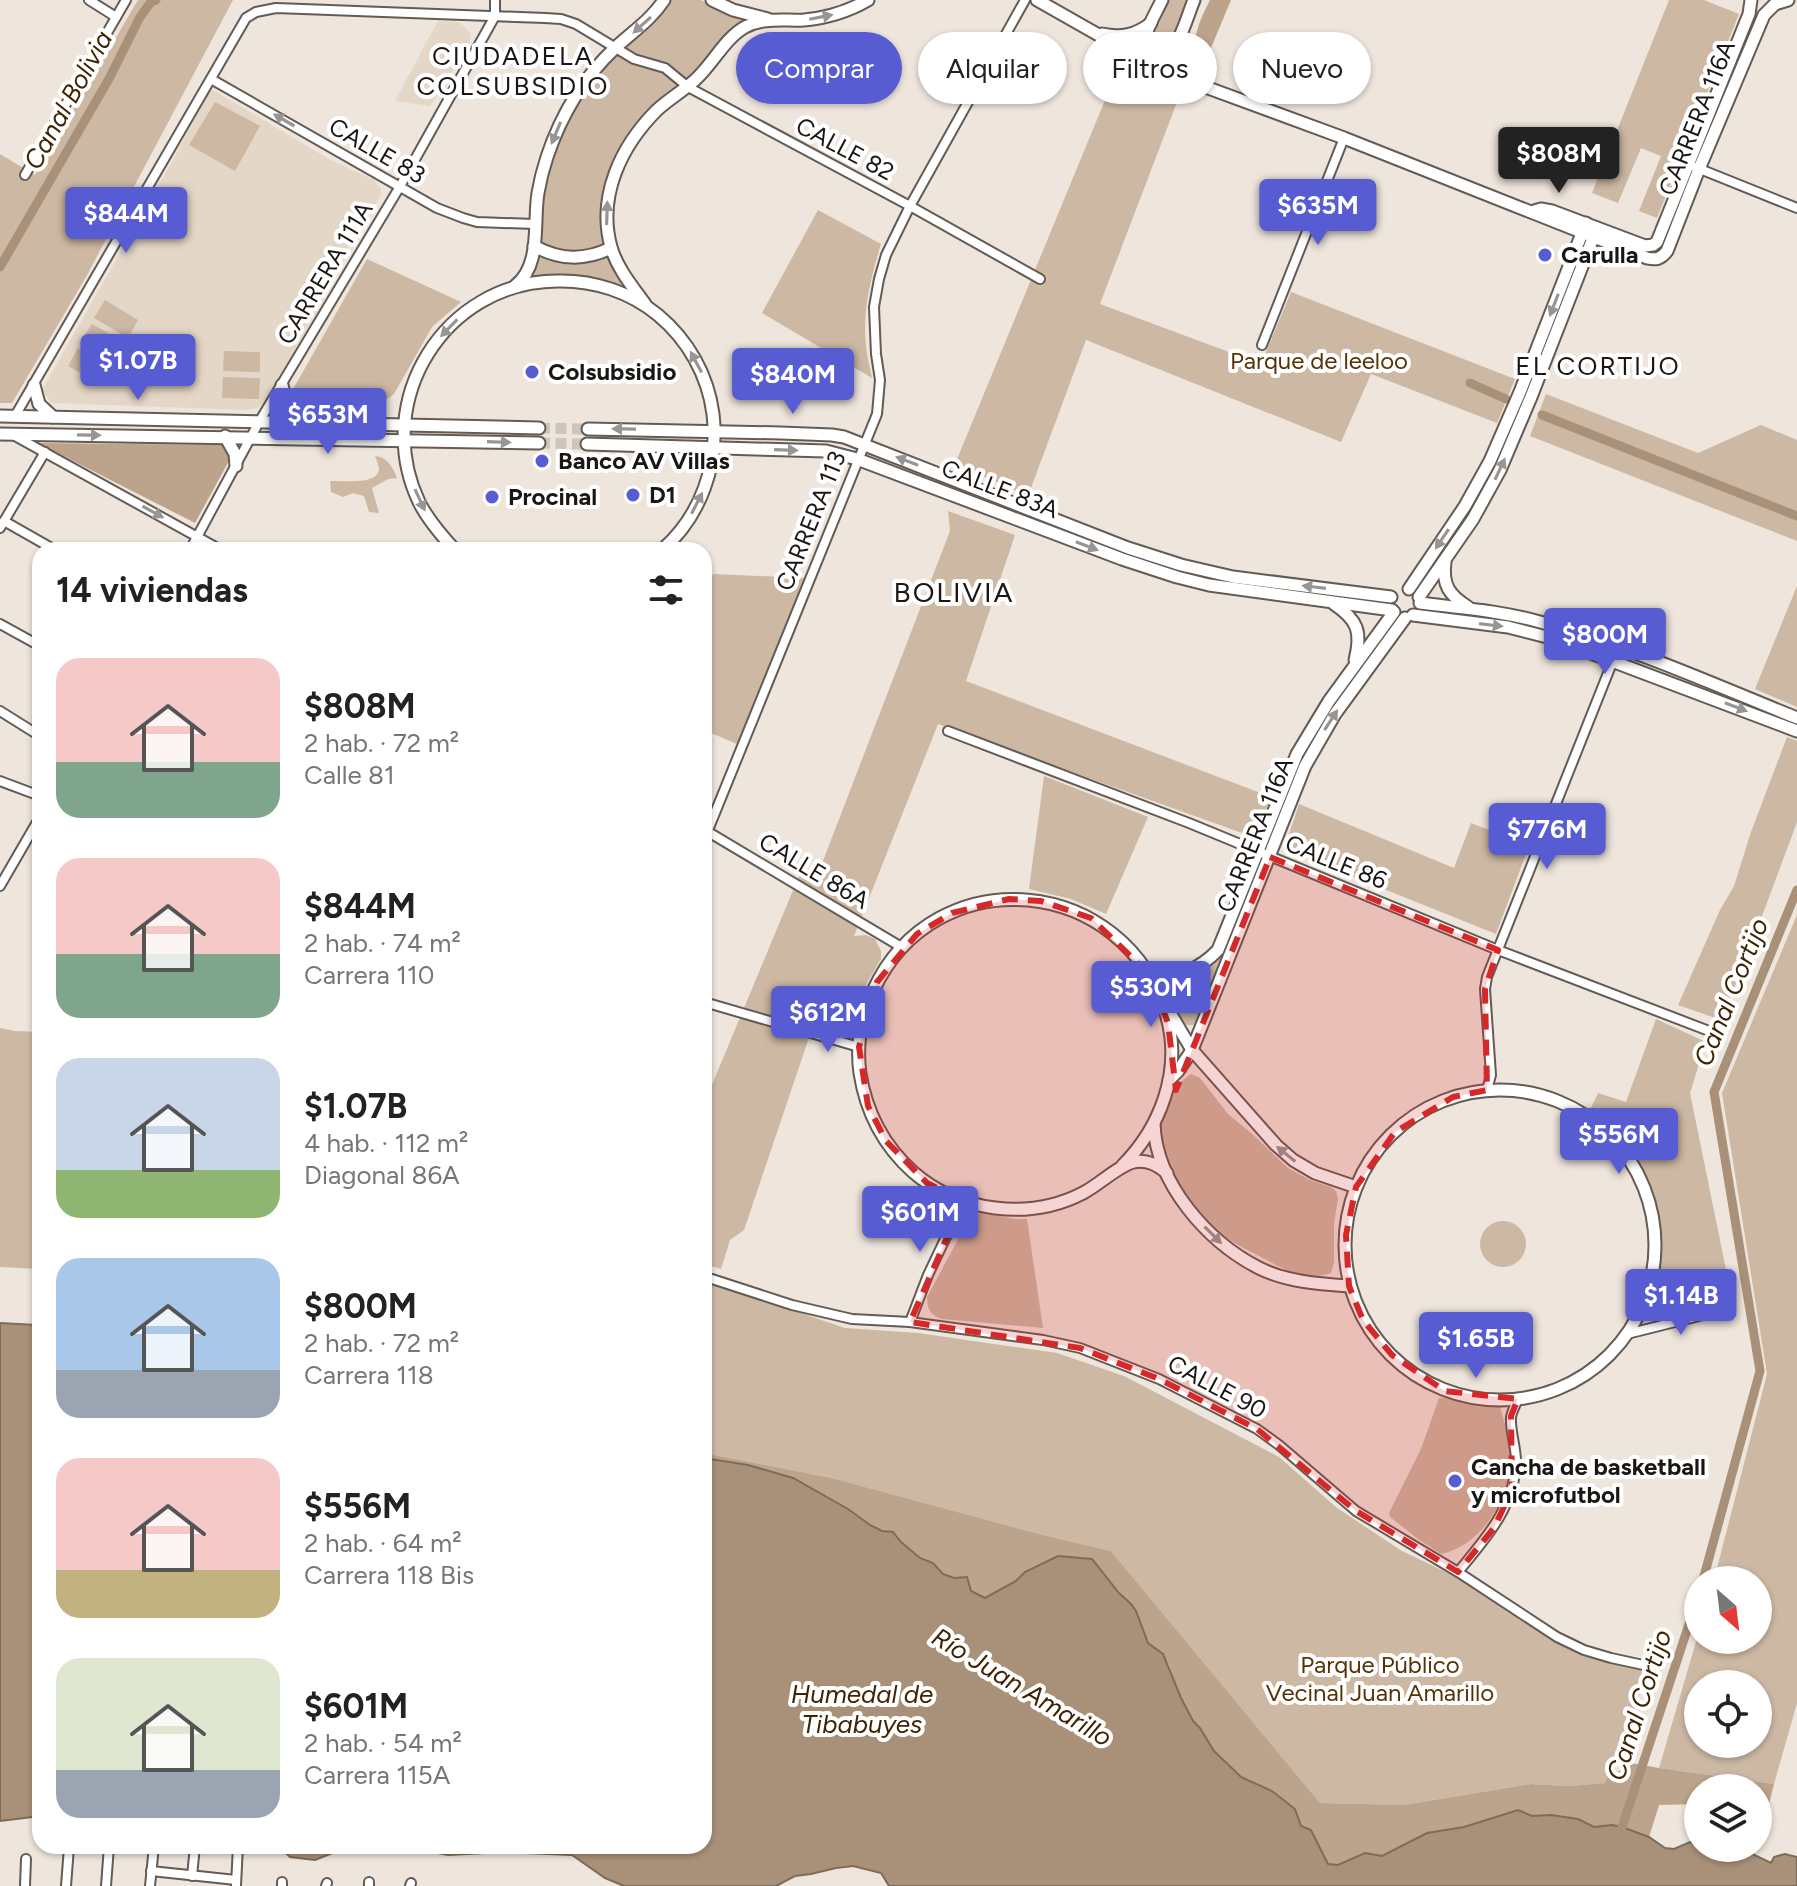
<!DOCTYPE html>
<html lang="es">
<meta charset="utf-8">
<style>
body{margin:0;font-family:Figtree,sans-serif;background:#f2f2f2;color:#222;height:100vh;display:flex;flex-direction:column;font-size:30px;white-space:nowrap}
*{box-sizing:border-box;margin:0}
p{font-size:26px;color:#767676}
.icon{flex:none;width:44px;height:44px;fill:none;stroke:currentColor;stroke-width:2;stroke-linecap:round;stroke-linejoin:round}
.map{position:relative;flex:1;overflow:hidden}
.sheet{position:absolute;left:32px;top:542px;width:680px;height:1312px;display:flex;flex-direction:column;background:#fff;border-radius:24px;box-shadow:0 2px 6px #0004}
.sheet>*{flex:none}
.guide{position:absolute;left:736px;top:32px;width:760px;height:72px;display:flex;gap:16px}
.needle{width:52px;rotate:152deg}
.buttons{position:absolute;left:1684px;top:1566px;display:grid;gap:16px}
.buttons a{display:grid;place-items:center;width:88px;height:88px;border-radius:50%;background:#fff;box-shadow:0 2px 6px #0004;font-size:40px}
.price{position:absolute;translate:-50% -68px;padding:0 18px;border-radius:8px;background:#585cd3;color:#fff;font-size:26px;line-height:52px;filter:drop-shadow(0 2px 4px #0008)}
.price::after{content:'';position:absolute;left:50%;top:48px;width:24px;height:18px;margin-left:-12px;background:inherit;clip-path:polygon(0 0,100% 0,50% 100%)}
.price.selected{background:#222;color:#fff}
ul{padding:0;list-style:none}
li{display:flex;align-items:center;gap:24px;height:200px;padding:0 24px}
li span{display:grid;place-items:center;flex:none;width:224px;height:160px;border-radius:24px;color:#555}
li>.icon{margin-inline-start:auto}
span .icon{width:96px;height:96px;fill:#fffc;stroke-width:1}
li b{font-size:34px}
h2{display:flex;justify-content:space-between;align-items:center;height:96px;padding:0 24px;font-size:34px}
.chip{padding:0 28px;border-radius:36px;background:#fff;box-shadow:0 2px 6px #0004;font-size:28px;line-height:72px}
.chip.selected{background:#585cd3;color:#fff}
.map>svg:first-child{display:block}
</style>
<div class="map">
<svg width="1797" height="1886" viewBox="0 0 1797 1886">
<rect width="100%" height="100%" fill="#eee5dc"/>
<g fill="#e5d7c8">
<path d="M438 21 458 22 464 26 470 34V43L430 106 395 101Z"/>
<path d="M211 89 329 159 374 180 381 189V195L321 289 328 291 267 398 258 408 245 410 51 403 42 390 170 165Z"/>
</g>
<g fill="#ccb8a3" fill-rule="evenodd">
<path d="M138 0H233L86 277 12 403H0V154L35 175Z"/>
<path d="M670 0H701L724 13 745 19C724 31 712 55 694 71 670 93 642 113 624 140 620 147 617 155 614 163 602 189 599 198 603 228 607 256 613 272 632 294 598 279 567 270 530 280 546 253 538 225 543 196 546 174 554 153 563 132 576 105 594 79 615 57 633 38 657 23 670 0Z"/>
<path d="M1166 0H1189L1175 37 1159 60 1149 58 1148 44Z"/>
<path d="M1669 0H1704L1739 14 1657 218 1639 211 1661 156 1641 148 1618 203 1592 193Z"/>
<path d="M1122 59 1138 70 1182 89 1100 304 1261 364 1291 292 1515 379 1497 423 1371 374 1341 442 1086 340 1028 496 955 464Z"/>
<path d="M215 102 260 126 235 171 189 145Z"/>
<path d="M818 210 881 244C871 276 862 313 866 346 867 357 870 368 872 378L762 313Z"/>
<path d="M367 259 461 302 432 327 394 394 372 411H304L294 406 290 399 292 391Z"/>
<path d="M105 300 138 320 128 338 94 318Z"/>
<path d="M92 324 124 342 114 360 81 341Z"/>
<path d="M78 348 111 366 101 384 68 366Z"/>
<path d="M224 351 260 352V372L223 371Z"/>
<path d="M223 377 260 378 259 399 222 398Z"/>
<path d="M1546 394 1698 453 1761 425 1797 440V541L1530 436Z"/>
<path d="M375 456C387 457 393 467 397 478L388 479 372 488 379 513 369 512 364 496 353 493 343 497 331 492 330 481C342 480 378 486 379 469 379 466 376 458 375 456Z"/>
<path d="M948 511 1015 535 966 681 1271 797 1256 838 938 724 854 936 866 935 875 939 881 951V959L864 988 853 1019 848 1028C827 1031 824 1021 820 1005L744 1230 730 1240 721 1269 704 1264V1104L799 876 821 866 950 531Z"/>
<path d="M713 574 808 578 737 744 704 730V596Z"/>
<path d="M1797 586V707L1755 689Z"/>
<path d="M1787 737 1797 741V822L1748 954 1721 1020 1678 1005 1720 910 1734 886 1751 832Z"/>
<path d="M1044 776 1148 817 1106 914 1071 899 1029 889Z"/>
<path d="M1299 804 1454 868 1471 823 1529 846 1496 934 1284 849Z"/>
<path d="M1797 915V1703L1774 1784 1659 1768 1698 1635V1640H1758V1580H1714L1767 1374 1722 1093ZM1698 1684H1758V1744H1698Z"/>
<path d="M1220 958 1224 961 1198 1023C1192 1026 1186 1026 1181 1022L1163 991C1179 973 1205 979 1220 958Z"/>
<path d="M1656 1019 1706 1042 1690 1093 1732 1299 1686 1315 1659 1320 1653 1315 1652 1307C1654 1291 1659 1274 1660 1257 1662 1215 1649 1165 1619 1135 1610 1126 1600 1118 1590 1110L1598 1093 1626 1102Z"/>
<path d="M0 1028 15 1031 40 1032V1269L0 1267Z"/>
<path d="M1191 1074 1200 1078 1228 1114 1250 1132 1288 1168 1310 1180 1331 1187 1336 1191 1338 1199 1334 1223V1262L1331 1273C1302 1282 1286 1270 1261 1257 1246 1249 1232 1243 1219 1232 1195 1213 1157 1157 1160 1126 1161 1119 1166 1110 1169 1103 1173 1090 1180 1081 1191 1074Z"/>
<path d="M981 1213 1016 1219H1027L1043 1328 942 1319C931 1316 927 1309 927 1297L968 1221Z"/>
<circle cx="1503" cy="1244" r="23"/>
<path d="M704 1280 845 1328 918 1333 1057 1353 1124 1376 1279 1457 1337 1508 1402 1551 1469 1583 1524 1621 1557 1640 1576 1651 1605 1661 1649 1670 1606 1783 1569 1786 1531 1784 1403 1805 1320 1803 1111 1551 1043 1535 832 1478 704 1453Z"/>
<path d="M1448 1397 1473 1402 1499 1403C1503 1419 1510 1437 1511 1453 1512 1494 1484 1545 1441 1554L1418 1539 1390 1517 1389 1513 1421 1449 1439 1398Z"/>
</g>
<g fill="#bca38b">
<path d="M1210 0H1231L1203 67 1197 63C1191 38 1199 22 1210 0Z"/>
<path d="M38 443 222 445 230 459 195 523Z"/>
<path d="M704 1453 832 1478 1043 1535 1111 1551 1320 1803 1403 1805 1531 1784 1569 1786 1605 1783 1609 1774 1627 1769 1631 1763 1659 1768 1774 1784 1769 1804H1758V1788H1698V1804L1659 1805 1649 1837 1612 1825 1594 1827 1578 1819 1551 1815 1532 1816 1517 1810 1464 1827 1427 1833 1382 1856 1365 1853 1338 1865 1328 1864 1311 1831 1301 1826 1295 1809 1272 1791 1241 1777 1214 1751 1200 1728 1193 1721 1181 1698 1168 1663 1158 1650 1148 1643 1136 1611 1102 1572 1084 1557 1076 1558 1066 1556 1025 1572 1017 1581 985 1598 970 1591 954 1578 943 1574 933 1563 920 1558 901 1542 893 1532C875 1531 864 1520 849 1510 845 1507 843 1507 838 1504 824 1496 810 1487 795 1480 767 1467 735 1463 704 1458Z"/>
</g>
<g fill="#a99179" stroke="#7e6c5a" stroke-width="2">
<path d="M0 1323 37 1325 40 1323V1816L0 1821Z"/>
<path d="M704 1458 748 1465 793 1478 848 1509 870 1525 882 1531 893 1532 901 1542 920 1558 933 1563 943 1574 954 1578 967 1577 971 1591 985 1598 1016 1581 1025 1572 1058 1556 1092 1559 1119 1593 1131 1604 1136 1611 1148 1643 1163 1654 1181 1698 1193 1721 1200 1728 1214 1751 1241 1777 1272 1791 1295 1809 1301 1826 1311 1830 1328 1864 1338 1865 1365 1853 1382 1856 1427 1833 1464 1827 1518 1810 1532 1816 1551 1815 1578 1819 1594 1827 1612 1825 1622 1827 1649 1837 1665 1848 1674 1849 1690 1842 1698 1843V1848H1740L1771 1863 1774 1857 1785 1854 1797 1857V1886H889L881 1873 853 1866 836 1868 811 1874 795 1876 776 1886H624L605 1878 572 1855 504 1852 448 1855 422 1850 394 1848 362 1851 351 1849 335 1852 315 1860 290 1857 281 1848 280 1846H704Z"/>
</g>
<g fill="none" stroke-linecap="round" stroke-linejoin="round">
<g stroke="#a99179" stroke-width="9">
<path d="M0 267 110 77 140 17 151 2 156 0"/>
<path d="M1470 383 1506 399"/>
<path d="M1542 415 1797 516"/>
<path d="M1703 1580 1760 1371 1714 1092 1797 890"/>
<path d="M1622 1827 1698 1597"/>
</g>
<g stroke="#cec6be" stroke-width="11" stroke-dasharray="11 5.5" stroke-linecap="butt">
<path d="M539 428 588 429"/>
<path d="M539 443 587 444"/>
</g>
<g stroke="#635b54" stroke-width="12">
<g id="street">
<path d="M89 0 116 17"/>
<path d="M211 79 437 208 463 218 477 222 534 224"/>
<path d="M1695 167 1797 208"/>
<path d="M25 175 126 0"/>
<path d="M1262 345 1344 138"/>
<path d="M15 416 246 18 256 12 276 8 545 18 561 19 576 24 634 59 665 68 688 87 910 206 1040 279"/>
<path d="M15 436 221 550"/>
<path d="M4 521 55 550"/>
<path d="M0 528 45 452"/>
<path d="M190 550 259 422 399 188 495 16V0"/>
<path d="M0 624 40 646"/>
<path d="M0 711 40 736"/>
<path d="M948 731 1189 823 1498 950 1709 1031"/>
<path d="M0 781 40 796"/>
<path d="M705 830 903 948"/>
<path d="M704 840 877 414 880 380 876 354 874 307 879 279 886 255 910 206 1025 0"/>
<path d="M0 886 40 817"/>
<path d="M704 1002 859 1047"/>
<path d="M1487 1090 1491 1075 1485 989 1487 977 1618 648"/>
<path d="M712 1279 792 1305 852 1319 910 1322 1043 1340 1080 1348 1159 1379 1257 1429 1279 1445 1356 1511 1458 1572 1557 1637 1584 1650 1611 1658 1648 1666"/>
<path d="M910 1322 928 1275 963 1201"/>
<path d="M1627 1334 1727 1309"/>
<path d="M1458 1572C1485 1539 1515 1507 1516 1461 1516 1447 1510 1431 1511 1417 1512 1411 1516 1404 1518 1399"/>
<path d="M151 1871 236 1880"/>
<path d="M192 1876 195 1846"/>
<path d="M236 1885 238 1846"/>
<path d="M25 1886 26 1859"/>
<path d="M66 1886 69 1847"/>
<path d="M106 1886 109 1846"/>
<path d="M150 1886 154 1846"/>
<path d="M282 1886V1882"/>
<path d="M326 1886 327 1883"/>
<path d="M369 1886V1882"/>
<path d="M410 1886 411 1883"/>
</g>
</g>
<g stroke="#635b54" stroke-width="15">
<g id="secondary">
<path d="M712 0 733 10 768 19"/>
<path d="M1037 0 1162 71 1344 138 1647 258C1656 260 1661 259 1667 251L1699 169 1764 15 1775 4 1788 0"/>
<path d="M1102 34C1121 38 1136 35 1151 23"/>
<path d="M1178 41C1178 58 1184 71 1196 82"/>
<path d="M1149 65C1178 59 1184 24 1194 0"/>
<path d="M1149 65C1134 46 1153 19 1162 0"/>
<path d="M1531 212 1541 209 1552 211 1645 246 1653 245 1657 242 1749 14 1751 0"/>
<path d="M534 246C560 260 584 261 611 248"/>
<path d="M515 286C542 265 533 223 538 193 540 181 543 169 547 157 561 115 583 78 615 48 632 32 651 20 664 0"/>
<path d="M645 304C632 286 617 268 611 247 597 196 621 146 657 110 669 99 683 91 695 80 713 64 724 39 745 27 764 17 784 21 804 20 826 18 849 11 868 0"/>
<path d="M34 385 39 404 53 417"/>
<path d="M282 385 287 407 302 422"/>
<path d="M0 416 539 428"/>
<path d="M588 429 781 433 832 435 844 437 1128 548 1181 565 1233 577 1391 597"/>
<path d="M0 434 539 443"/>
<path d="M225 436 235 454 236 466"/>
<path d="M587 444 826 451 857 459 1122 559 1177 577 1209 585 1392 610"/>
<path d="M455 550C441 535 428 520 419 502 371 400 445 282 557 281 594 280 630 292 658 315 688 340 708 375 713 414 719 464 701 516 662 550"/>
<path d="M1445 562C1442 585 1449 595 1468 607"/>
<path d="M1409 589 1465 506 1490 461 1520 392 1586 223"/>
<path d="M1419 597 1473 519 1500 470 1531 397 1597 228"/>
<path d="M1420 603C1460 608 1501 611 1540 622 1628 646 1713 684 1797 718"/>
<path d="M1334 604C1358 620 1362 632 1355 660"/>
<path d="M1413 615 1508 627 1551 638 1797 731"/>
<path d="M1150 975C1178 978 1199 970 1218 950L1297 754 1329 701 1394 612"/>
<path d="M1169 1011 1192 1050 1276 1145 1293 1160 1315 1173 1356 1187"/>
<path d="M1169 1080 1178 1071 1192 1050 1305 766 1335 714 1405 618"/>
<circle cx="1500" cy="1245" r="155"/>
<path d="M1154 1124C1156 1184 1208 1242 1259 1268 1287 1282 1319 1284 1349 1286"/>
<path d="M1122 1166C1160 1128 1182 1072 1167 1017 1127 875 935 856 873 991 861 1017 856 1045 860 1073 866 1112 884 1146 913 1172 959 1212 1029 1221 1083 1193 1099 1185 1119 1165 1134 1162 1147 1159 1157 1165 1167 1173"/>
</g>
</g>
<use href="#street" stroke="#fff" stroke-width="8"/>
<use href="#secondary" stroke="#fff" stroke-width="11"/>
</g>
<defs><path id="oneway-solid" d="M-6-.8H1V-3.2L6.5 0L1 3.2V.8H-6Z" transform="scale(2)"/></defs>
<g fill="#989695">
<use href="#oneway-solid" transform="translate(821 17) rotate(-11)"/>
<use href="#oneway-solid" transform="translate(642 25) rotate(138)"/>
<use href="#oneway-solid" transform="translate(284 120) rotate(-150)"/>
<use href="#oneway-solid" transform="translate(556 133) rotate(113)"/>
<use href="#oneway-solid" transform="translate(607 213) rotate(-88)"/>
<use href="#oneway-solid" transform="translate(1554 305) rotate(111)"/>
<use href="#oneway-solid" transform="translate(449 328) rotate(134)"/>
<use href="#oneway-solid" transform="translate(696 362) rotate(-118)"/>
<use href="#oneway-solid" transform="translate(624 429) rotate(-179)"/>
<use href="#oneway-solid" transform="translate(89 435) rotate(1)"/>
<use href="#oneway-solid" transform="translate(499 442) rotate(2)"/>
<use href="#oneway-solid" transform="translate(786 450) rotate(2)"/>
<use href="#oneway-solid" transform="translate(907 461) rotate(-159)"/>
<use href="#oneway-solid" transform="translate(1500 469) rotate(-65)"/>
<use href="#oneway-solid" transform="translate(420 500) rotate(65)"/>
<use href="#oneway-solid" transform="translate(697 503) rotate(-63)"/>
<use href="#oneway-solid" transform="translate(153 512) rotate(29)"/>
<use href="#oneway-solid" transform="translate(1442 539) rotate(124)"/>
<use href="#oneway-solid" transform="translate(1087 546) rotate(21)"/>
<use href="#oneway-solid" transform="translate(1314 587) rotate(-173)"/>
<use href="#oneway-solid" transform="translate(1491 625) rotate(7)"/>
<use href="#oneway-solid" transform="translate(1736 707) rotate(21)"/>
<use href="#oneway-solid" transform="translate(1331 720) rotate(-57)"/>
<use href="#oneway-solid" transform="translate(1286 1154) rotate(-141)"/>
<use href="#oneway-solid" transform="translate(1213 1235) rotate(45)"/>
</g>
<path fill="#d62828" fill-opacity="0.2" stroke="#d62828" stroke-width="6" stroke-dasharray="16 10" stroke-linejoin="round" d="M1270 857 1498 950 1485 989 1487 1090 1453 1097 1395 1132 1356 1187 1346 1235 1349 1286 1363 1320 1392 1355 1445 1391 1518 1399 1511 1416 1512 1490 1494 1528 1458 1572 1356 1511 1257 1429 1159 1379 1080 1348 910 1322 963 1201 927 1183 886 1141 868 1106 859 1047 877 982 917 934 952 913 1009 899 1041 901 1091 918 1150 975 1168 1023 1176 1090Z"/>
<g fill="#585cd3" stroke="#fff" stroke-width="3">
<circle cx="1545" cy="255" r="8"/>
<circle cx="532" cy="372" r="8"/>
<circle cx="542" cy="461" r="8"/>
<circle cx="633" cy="495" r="8"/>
<circle cx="492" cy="497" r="8"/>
<circle cx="1455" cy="1481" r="8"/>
</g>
<g text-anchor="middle" stroke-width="8" stroke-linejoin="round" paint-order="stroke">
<g font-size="24" fill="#191613" stroke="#fff">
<text transform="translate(1697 118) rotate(-68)" y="8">CARRERA 116A</text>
<text transform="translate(845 149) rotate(28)" y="8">CALLE 82</text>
<text transform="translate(377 151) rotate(30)" y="8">CALLE 83</text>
<text transform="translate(325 273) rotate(-59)" y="8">CARRERA 111A</text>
<text transform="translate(1000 489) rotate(21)" y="8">CALLE 83A</text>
<text transform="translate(811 521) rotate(-68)" y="8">CARRERA 113</text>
<text transform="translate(1255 835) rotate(-68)" y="8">CARRERA 116A</text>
<text transform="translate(1336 862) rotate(22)" y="8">CALLE 86</text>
<text transform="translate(814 871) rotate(31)" y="8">CALLE 86A</text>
<text transform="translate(1217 1387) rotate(28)" y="8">CALLE 90</text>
</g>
<g font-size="24" font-weight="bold" fill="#191613" stroke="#fff" text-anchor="start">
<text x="1561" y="263">Carulla</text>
<text x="548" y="380">Colsubsidio</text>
<text x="558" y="469">Banco AV Villas</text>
<text x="649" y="503">D1</text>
<text x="508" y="505">Procinal</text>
<text x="1471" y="1475">Cancha de basketball<tspan x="1471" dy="28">y microfutbol</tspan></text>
</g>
<g font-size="24" fill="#563305" stroke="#fff">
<text x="1319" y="369">Parque de leeloo</text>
<text x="1380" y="1673">Parque Público<tspan x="1380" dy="28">Vecinal Juan Amarillo</tspan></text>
</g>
<g font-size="26" letter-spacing="2" fill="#191613" stroke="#fff">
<text x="513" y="65">CIUDADELA<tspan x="513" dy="30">COLSUBSIDIO</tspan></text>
<text x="1598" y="375">EL CORTIJO</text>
</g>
<g font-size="26" font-style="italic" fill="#3e2403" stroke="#fff">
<text transform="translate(68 100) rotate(-61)" y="9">Canal Bolivia</text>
<text transform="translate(1731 992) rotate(-68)" y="9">Canal Cortijo</text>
<text transform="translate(1022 1687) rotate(31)" y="9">Río Juan Amarillo</text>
<text x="862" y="1703">Humedal de<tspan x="862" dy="30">Tibabuyes</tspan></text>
<text transform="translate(1639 1705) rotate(-72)" y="9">Canal Cortijo</text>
</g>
<g font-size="28" letter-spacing="2" fill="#191613" stroke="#fff">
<text x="954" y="602">BOLIVIA</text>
</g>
</g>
</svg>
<div class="buttons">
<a><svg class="needle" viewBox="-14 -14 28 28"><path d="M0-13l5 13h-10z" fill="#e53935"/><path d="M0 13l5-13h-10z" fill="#767676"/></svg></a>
<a><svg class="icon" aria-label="locate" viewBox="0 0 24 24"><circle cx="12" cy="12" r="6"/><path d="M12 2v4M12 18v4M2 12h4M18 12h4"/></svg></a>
<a><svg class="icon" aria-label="layers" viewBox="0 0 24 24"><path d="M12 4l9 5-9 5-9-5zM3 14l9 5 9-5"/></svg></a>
</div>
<b class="price selected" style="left:1559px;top:195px">$808M</b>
<b class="price" style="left:1318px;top:247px">$635M</b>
<b class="price" style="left:126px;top:255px">$844M</b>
<b class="price" style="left:138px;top:402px">$1.07B</b>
<b class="price" style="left:793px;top:416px">$840M</b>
<b class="price" style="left:328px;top:456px">$653M</b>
<b class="price" style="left:1605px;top:676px">$800M</b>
<b class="price" style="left:1547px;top:871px">$776M</b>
<b class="price" style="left:1151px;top:1029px">$530M</b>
<b class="price" style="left:828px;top:1054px">$612M</b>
<b class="price" style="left:1619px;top:1176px">$556M</b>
<b class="price" style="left:920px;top:1254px">$601M</b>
<b class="price" style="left:1681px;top:1337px">$1.14B</b>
<b class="price" style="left:1476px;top:1380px">$1.65B</b>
<div class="guide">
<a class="chip selected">Comprar</a>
<a class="chip">Alquilar</a>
<a class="chip">Filtros</a>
<a class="chip">Nuevo</a>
</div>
<section class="sheet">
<h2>14 viviendas<svg class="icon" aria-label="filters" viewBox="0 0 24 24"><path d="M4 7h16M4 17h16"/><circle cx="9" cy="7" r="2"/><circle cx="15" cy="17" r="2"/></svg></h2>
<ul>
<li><span style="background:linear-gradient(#f6c9c9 65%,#7fa58c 0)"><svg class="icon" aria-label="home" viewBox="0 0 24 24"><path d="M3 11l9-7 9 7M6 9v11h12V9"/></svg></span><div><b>$808M</b><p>2 hab. · 72 m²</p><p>Calle 81</p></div></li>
<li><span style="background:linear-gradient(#f6c9c9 60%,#7fa58c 0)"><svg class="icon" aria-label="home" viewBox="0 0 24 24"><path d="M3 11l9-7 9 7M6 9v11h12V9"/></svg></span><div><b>$844M</b><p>2 hab. · 74 m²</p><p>Carrera 110</p></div></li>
<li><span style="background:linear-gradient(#c9d6e8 70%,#8fb573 0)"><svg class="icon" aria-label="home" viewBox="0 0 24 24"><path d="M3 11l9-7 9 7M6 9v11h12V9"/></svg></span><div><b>$1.07B</b><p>4 hab. · 112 m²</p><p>Diagonal 86A</p></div></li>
<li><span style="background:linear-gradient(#a9c7e8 70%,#9aa5b1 0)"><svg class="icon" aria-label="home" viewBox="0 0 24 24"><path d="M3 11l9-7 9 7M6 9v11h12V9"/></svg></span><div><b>$800M</b><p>2 hab. · 72 m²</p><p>Carrera 118</p></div></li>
<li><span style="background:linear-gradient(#f6c9c9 70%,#c2b280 0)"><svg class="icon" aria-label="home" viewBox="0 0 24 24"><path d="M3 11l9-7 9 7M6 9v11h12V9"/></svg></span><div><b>$556M</b><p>2 hab. · 64 m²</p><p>Carrera 118 Bis</p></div></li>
<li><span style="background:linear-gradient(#dfe7d0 70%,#9aa5b1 0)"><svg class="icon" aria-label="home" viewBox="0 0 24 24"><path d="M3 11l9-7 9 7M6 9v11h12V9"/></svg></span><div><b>$601M</b><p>2 hab. · 54 m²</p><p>Carrera 115A</p></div></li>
</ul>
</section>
</div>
